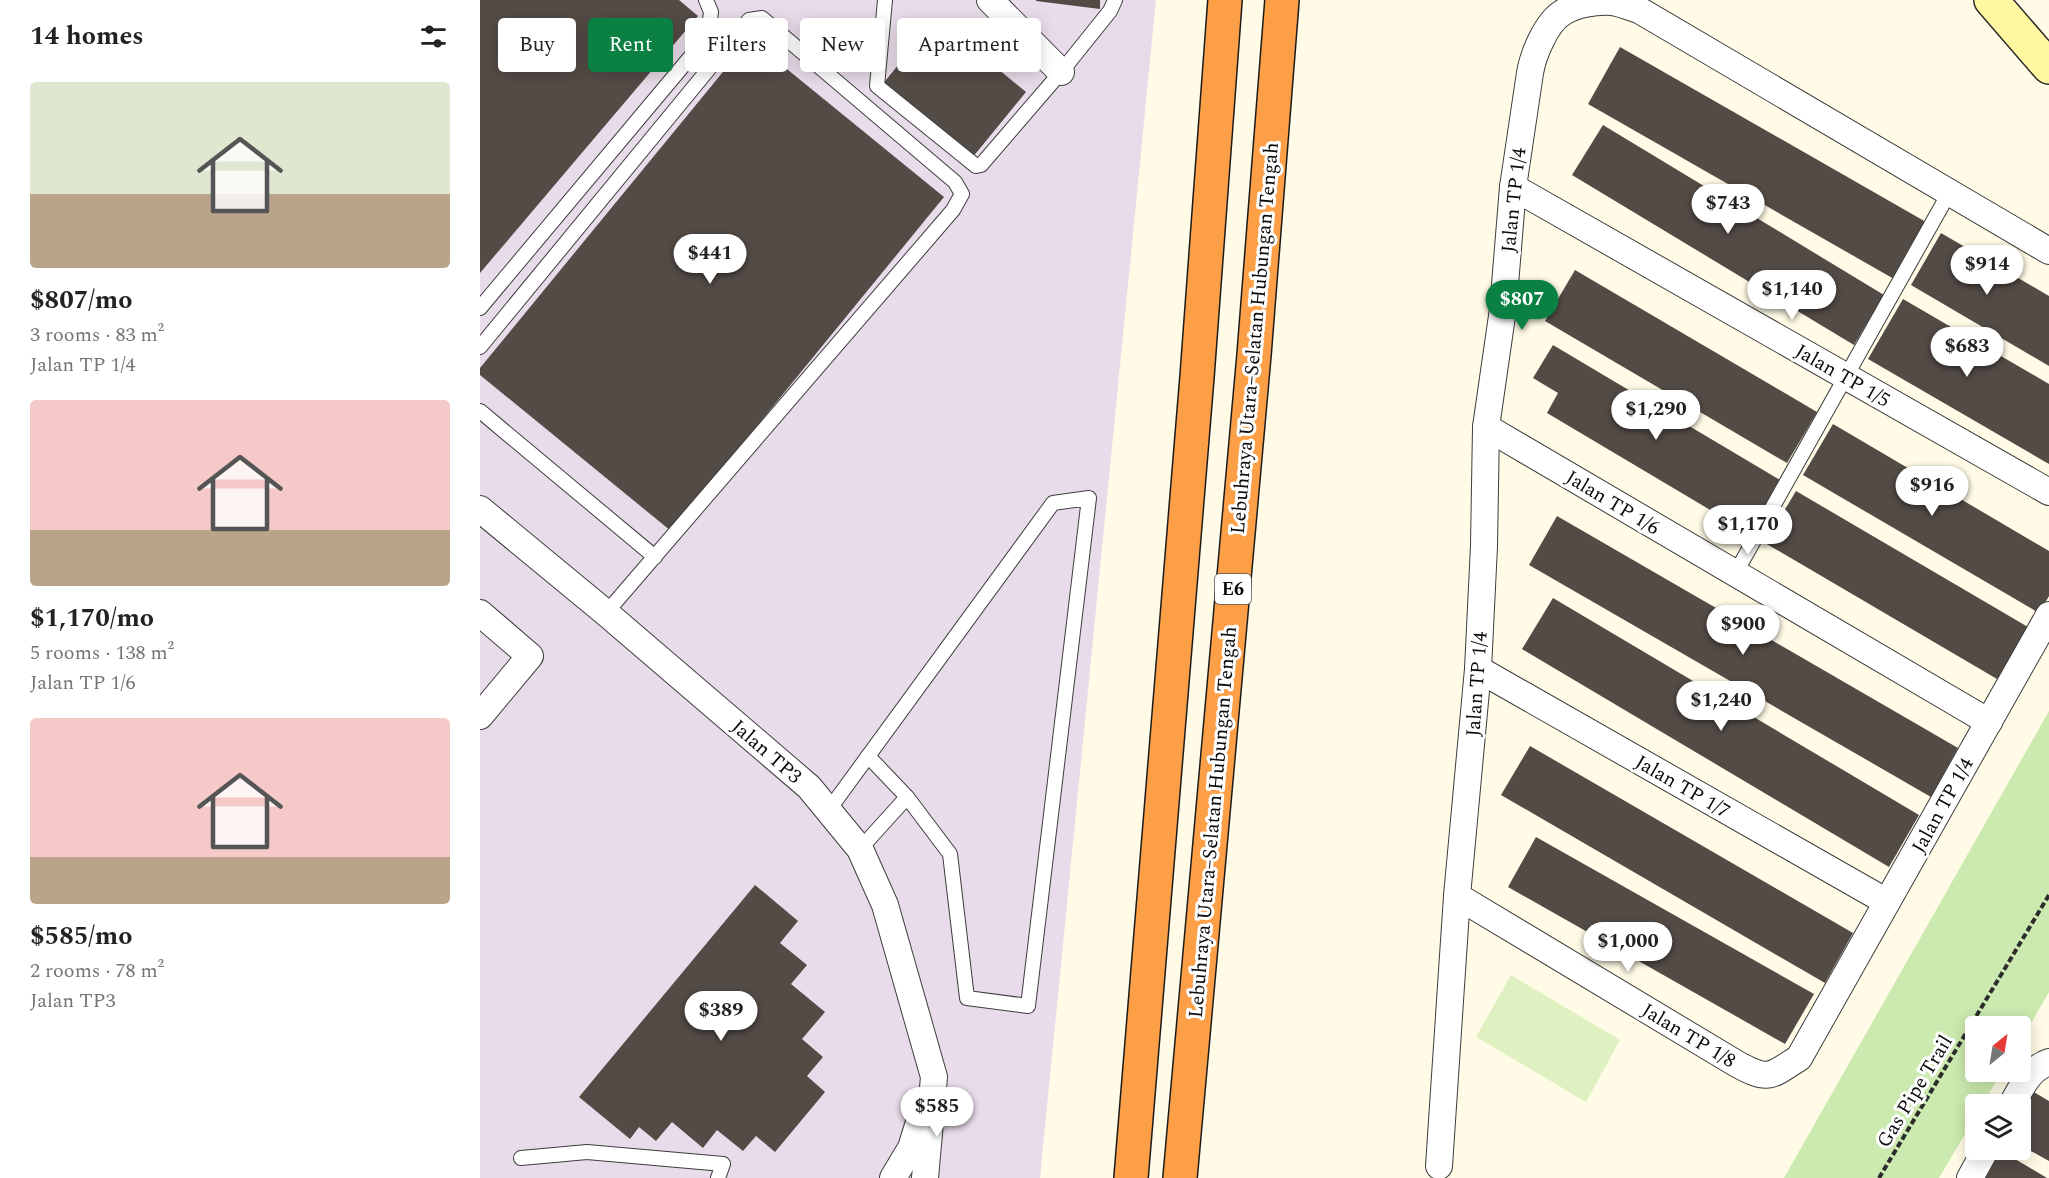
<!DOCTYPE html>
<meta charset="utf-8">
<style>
body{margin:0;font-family:Spectral,serif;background:#f2f2f2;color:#222;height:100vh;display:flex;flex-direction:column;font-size:22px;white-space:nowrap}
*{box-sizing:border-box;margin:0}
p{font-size:20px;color:#767676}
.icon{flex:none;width:33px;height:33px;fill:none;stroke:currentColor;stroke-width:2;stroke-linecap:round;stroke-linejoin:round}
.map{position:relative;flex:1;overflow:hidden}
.sheet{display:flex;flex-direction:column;background:#fff;width:480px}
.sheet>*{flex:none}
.top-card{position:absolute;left:18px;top:18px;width:570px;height:54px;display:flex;gap:12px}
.needle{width:39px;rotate:30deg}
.controls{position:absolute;left:1485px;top:1016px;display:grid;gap:12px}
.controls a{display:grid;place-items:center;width:66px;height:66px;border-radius:6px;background:#fff;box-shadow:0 3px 15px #0003;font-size:30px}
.price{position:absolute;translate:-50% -51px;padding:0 14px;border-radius:21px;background:#fff;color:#222;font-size:20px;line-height:39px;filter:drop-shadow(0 2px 3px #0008)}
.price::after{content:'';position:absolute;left:50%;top:36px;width:18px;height:14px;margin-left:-9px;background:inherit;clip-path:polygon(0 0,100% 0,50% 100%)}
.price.active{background:#0b8043;color:#fff}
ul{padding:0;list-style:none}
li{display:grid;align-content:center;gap:12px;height:318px;padding:0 30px}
li span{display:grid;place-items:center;height:186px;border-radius:6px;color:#555}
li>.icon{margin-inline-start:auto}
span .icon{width:108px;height:108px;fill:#fffc;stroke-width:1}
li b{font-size:26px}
h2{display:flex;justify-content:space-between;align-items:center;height:72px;padding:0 30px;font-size:26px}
.chip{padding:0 21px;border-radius:6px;background:#fff;box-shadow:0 3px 15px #0003;font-size:21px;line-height:54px}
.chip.active{background:#0b8043;color:#fff}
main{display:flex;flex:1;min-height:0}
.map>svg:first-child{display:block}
</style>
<main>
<section class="sheet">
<h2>14 homes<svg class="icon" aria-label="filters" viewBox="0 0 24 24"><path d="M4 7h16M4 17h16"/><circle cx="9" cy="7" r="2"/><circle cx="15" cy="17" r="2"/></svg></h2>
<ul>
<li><span style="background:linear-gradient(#dfe7d0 60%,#b9a48a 0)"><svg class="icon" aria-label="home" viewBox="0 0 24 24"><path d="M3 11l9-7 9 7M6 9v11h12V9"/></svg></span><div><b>$807/mo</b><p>3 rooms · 83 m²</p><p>Jalan TP 1/4</p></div></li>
<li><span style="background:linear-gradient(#f6c9c9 70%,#b9a48a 0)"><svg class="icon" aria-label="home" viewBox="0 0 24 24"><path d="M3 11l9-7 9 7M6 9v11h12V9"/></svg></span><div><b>$1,170/mo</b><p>5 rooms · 138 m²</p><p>Jalan TP 1/6</p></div></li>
<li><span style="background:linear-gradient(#f6c9c9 75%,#b9a48a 0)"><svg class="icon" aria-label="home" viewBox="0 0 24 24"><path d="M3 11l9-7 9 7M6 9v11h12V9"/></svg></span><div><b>$585/mo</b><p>2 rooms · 78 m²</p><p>Jalan TP3</p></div></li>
</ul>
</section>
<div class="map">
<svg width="1569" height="1178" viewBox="0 0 1569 1178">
<rect width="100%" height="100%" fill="#fffbe6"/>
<path fill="#e9dcea" d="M0 0H676L560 1178H0Z"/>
<path fill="#cceaaf" d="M1569 711V992L1541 1041 1540 1026H1496V1071H1522L1503 1104H1496L1495 1117 1459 1178H1304Z"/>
<path fill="#dff1c1" d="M1031 975 1140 1040 1106 1102 996 1037Z"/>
<g fill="#534b46">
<path d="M0 0H199L218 16 0 273Z"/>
<path d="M556 0H620V9L556 1Z"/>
<path d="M456 18 546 92 492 158 402 85Z"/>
<path d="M270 39 464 197 191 531 0 375V368Z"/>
<path d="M1140 47 1446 222 1414 279 1108 104Z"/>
<path d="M1123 125 1404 295 1374 345 1092 175Z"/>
<path d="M1461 233 1569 296V366L1431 285Z"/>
<path d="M1095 270 1337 412 1307 463 1065 321Z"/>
<path d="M1423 299 1569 384V464L1388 359Z"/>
<path d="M1073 345 1300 480 1269 533 1067 413 1078 393 1053 378Z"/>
<path d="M1353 424 1569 551V596L1559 613 1323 475Z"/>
<path d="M1316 491 1548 627 1517 679 1285 543Z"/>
<path d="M1077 516 1478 748 1451 797 1049 565Z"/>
<path d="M1073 598 1439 815 1409 867 1042 649Z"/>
<path d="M1050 746 1373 933 1345 983 1021 795Z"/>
<path d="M1056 837 1334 994 1305 1044 1028 887Z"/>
<path d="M275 885 318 921 300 943 327 965 311 984 345 1012 322 1039 343 1057 327 1076 345 1092 295 1152 276 1136 263 1151 237 1130 223 1148 192 1122 176 1141 159 1127 150 1139 99 1097Z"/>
<path d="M1552 1091 1569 1101V1161L1540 1145V1111Z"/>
<path d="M1518 1149 1567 1178H1501Z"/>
</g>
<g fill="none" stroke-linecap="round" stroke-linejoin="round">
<g stroke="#3d3d3d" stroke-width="16">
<g id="service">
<path d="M405 0 397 86 496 166 501 165 581 72 630 11 635 0"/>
<path d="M0 308 228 36 231 12 226 0"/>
<path d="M0 347 269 20 282 18 475 182 482 194 473 210 126 613"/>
<path d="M0 411 175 557"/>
<path d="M1255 574 1469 193"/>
<path d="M388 756 427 797"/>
<path d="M348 811 573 503 609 498 548 1006 487 998 470 854 427 797 380 849"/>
<path d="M41 1158 107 1152 243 1164 238 1178"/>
</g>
</g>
<g stroke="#3d3d3d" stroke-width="28">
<g id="minor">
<path d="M510 0 581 72"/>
<path d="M1033 187 1569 492"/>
<path d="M1006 427 1509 722"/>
<path d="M0 509 126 613 329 787 380 849 405 905 454 1077 445 1178"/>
<path d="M0 613 50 656 0 716"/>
<path d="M998 669 1407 902"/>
<path d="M977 896 1257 1064C1290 1082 1290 1076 1319 1058L1569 615"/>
<path d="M1532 1104C1542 1087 1549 1069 1569 1062"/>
<path d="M959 1166 977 896 998 669 1004 546 1006 427 1023 309 1033 187 1050 73C1053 55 1066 23 1082 13 1095 4 1116 1 1132 2 1140 3 1150 7 1159 10L1569 251"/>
<path d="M413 1178 431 1148 440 1119"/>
<path d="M1490 1178 1506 1149"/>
</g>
</g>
<g stroke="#2c2c2c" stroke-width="36">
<path id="secondary" d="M1511 0 1569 67"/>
</g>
<g stroke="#1b1b1b" stroke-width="36">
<g id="motorway">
<path d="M651 1178 717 377 745 0"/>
<path d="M700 1178 774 355 802 0"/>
</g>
</g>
<path stroke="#2c2c2c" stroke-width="4" stroke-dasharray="6 3" stroke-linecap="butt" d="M1399 1178 1569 895"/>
<use href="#service" stroke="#fff" stroke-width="14"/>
<use href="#minor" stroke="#fff" stroke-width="26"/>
<use href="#secondary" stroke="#fff8a1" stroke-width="33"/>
<use href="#motorway" stroke="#fc9f47" stroke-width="33"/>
</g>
<g text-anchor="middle" stroke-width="6" stroke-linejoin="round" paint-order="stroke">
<rect fill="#fff" stroke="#545454" stroke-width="1.5" x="735" y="574" width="36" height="30" rx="4.5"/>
<g font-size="18" font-weight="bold" fill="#0a0a0a">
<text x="753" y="595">E6</text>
</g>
<g font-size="20" fill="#0a0a0a" stroke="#fff">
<text transform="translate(1033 200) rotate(-84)" y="7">Jalan TP 1/4</text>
<text transform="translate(774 338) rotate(-85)" y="7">Lebuhraya Utara–Selatan Hubungan Tengah</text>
<text transform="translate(1363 375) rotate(30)" y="7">Jalan TP 1/5</text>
<text transform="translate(1133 502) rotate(31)" y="7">Jalan TP 1/6</text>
<text transform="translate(996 684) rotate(-86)" y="7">Jalan TP 1/4</text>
<text transform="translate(287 751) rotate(41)" y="7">Jalan TP3</text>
<text transform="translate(1203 786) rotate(30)" y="7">Jalan TP 1/7</text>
<text transform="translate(1462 805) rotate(-61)" y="7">Jalan TP 1/4</text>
<text transform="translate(732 822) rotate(-85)" y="7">Lebuhraya Utara–Selatan Hubungan Tengah</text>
<text transform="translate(1209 1035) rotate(31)" y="7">Jalan TP 1/8</text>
<text transform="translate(1434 1091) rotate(-59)" y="7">Gas Pipe Trail</text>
</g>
</g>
</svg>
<div class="controls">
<a><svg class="needle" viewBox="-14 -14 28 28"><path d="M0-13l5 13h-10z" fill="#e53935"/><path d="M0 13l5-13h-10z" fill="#767676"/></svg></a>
<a><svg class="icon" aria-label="layers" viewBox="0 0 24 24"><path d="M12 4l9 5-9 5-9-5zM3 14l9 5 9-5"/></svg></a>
</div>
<b class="price" style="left:1248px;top:235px">$743</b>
<b class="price" style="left:230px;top:285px">$441</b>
<b class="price" style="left:1507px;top:296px">$914</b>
<b class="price" style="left:1312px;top:321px">$1,140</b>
<b class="price active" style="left:1042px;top:331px">$807</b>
<b class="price" style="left:1487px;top:378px">$683</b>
<b class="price" style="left:1176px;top:441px">$1,290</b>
<b class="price" style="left:1452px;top:517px">$916</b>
<b class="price" style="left:1268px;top:556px">$1,170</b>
<b class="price" style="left:1263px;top:656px">$900</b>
<b class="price" style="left:1241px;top:732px">$1,240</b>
<b class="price" style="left:1148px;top:973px">$1,000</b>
<b class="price" style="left:241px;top:1042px">$389</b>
<b class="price" style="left:457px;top:1138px">$585</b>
<div class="top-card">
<a class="chip">Buy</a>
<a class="chip active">Rent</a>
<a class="chip">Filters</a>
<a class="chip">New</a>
<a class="chip">Apartment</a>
</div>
</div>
</main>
